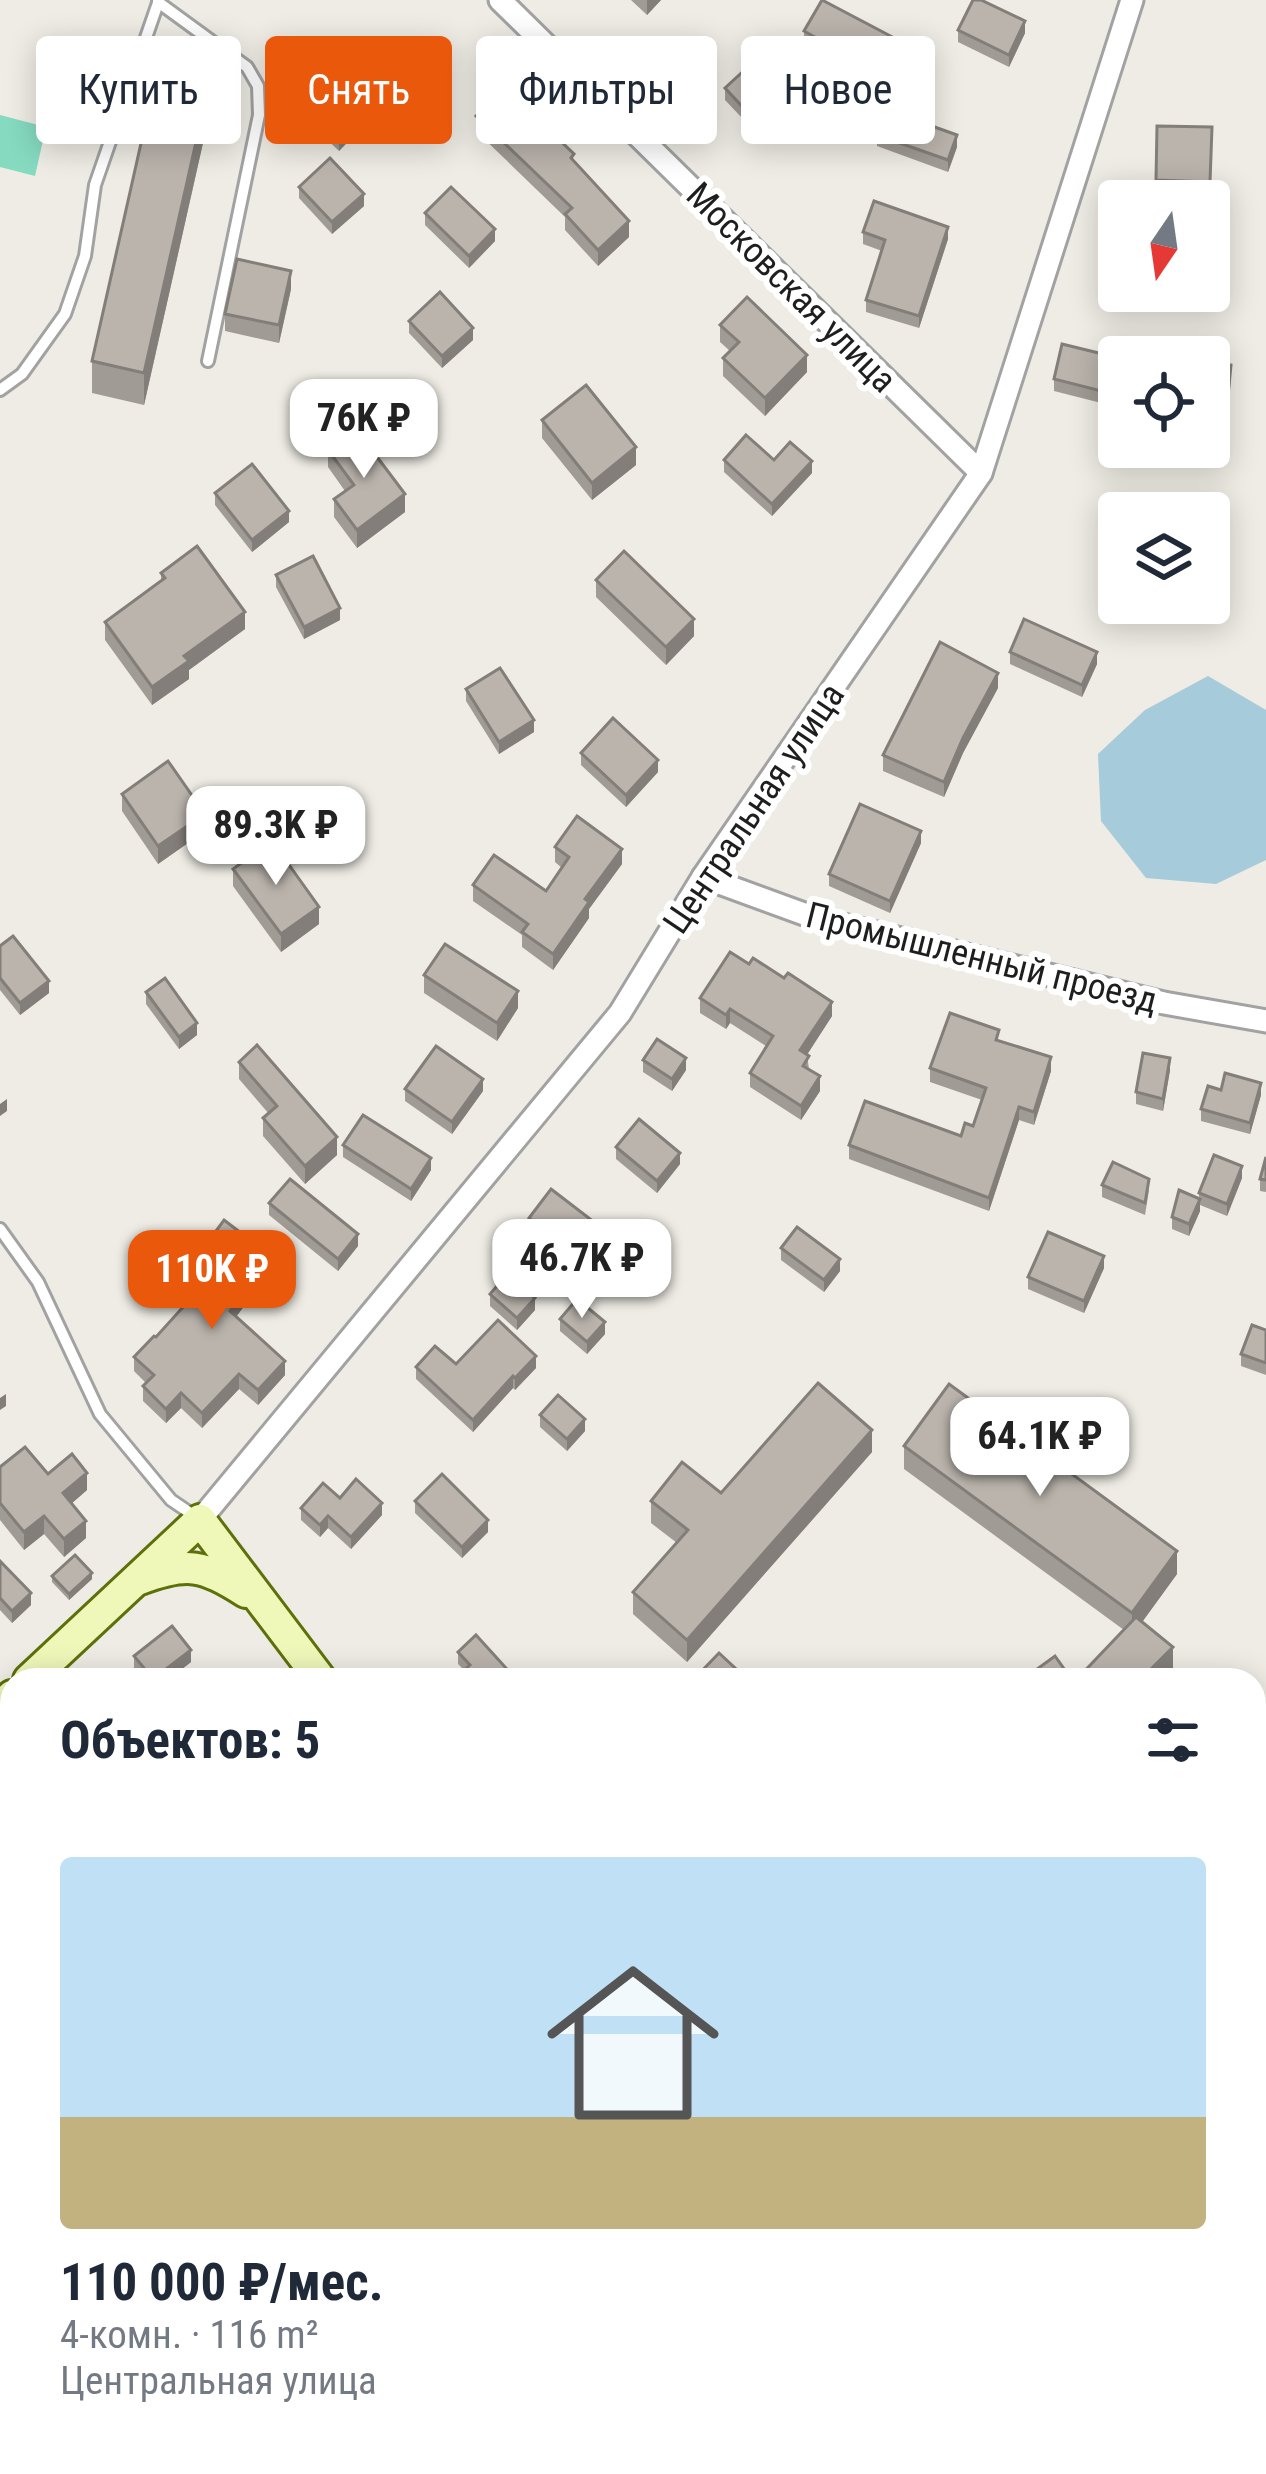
<!DOCTYPE html>
<html lang="ru">
<meta charset="utf-8">
<style>
body{margin:0;font-family:"Roboto Condensed",sans-serif;background:#f2f2f3;color:#1f2937;height:100vh;display:flex;flex-direction:column;font-size:45px;white-space:nowrap}
*{box-sizing:border-box;margin:0}
p{font-size:39px;color:#747a83}
.icon{flex:none;width:66px;height:66px;fill:none;stroke:currentColor;stroke-width:2;stroke-linecap:round;stroke-linejoin:round}
.map{position:relative;flex:1;overflow:hidden}
.side{position:absolute;left:0px;top:1668px;width:1266px;height:807px;display:flex;flex-direction:column;background:#fff;border-radius:36px 36px 0 0;box-shadow:0 6px 30px #0003}
.side>*{flex:none}
.banner{position:absolute;left:36px;top:36px;width:1194px;height:108px;display:flex;gap:24px}
.needle{width:78px;rotate:193deg}
.fabs{position:absolute;left:1098px;top:180px;display:grid;gap:24px}
.fabs a{display:grid;place-items:center;width:132px;height:132px;border-radius:12px;background:#fff;box-shadow:0 6px 30px #0003;font-size:60px}
.price{position:absolute;translate:-50% -102px;padding:0 27px;border-radius:24px;background:#fff;color:#222;font-size:39px;line-height:78px;filter:drop-shadow(0 3px 6px #0008)}
.price::after{content:'';position:absolute;left:50%;top:72px;width:36px;height:27px;margin-left:-18px;background:inherit;clip-path:polygon(0 0,100% 0,50% 100%)}
.price.current{background:#ea580c;color:#fff}
ul{padding:0;list-style:none}
li{display:grid;align-content:center;gap:24px;height:636px;padding:0 60px}
li+li{border-top:3px solid #e0e1e3}
li span{display:grid;place-items:center;height:372px;border-radius:12px;color:#555}
li>.icon{margin-inline-start:auto}
span .icon{width:216px;height:216px;fill:#fffc;stroke-width:1}
li b{font-size:51px}
h2{display:flex;justify-content:space-between;align-items:center;height:144px;padding:0 60px;font-size:51px}
.tag{padding:0 42px;border-radius:12px;background:#fff;box-shadow:0 6px 30px #0003;font-size:42px;line-height:108px}
.tag.current{background:#ea580c;color:#fff}
.map>svg:first-child{display:block}
</style>
<div class="map">
<svg width="1266" height="2474" viewBox="0 0 1266 2474">
<rect width="100%" height="100%" fill="#eeece4"/>
<path fill="#85dac0" d="M0 115 46 127 35 176 0 167Z"/>
<path fill="#a6cbda" d="M1208 676 1266 710V860L1216 884 1146 878 1101 821 1098 754 1145 710Z"/>
<g fill="none" stroke-linecap="round" stroke-linejoin="round">
<g stroke="#a2a2a2" stroke-width="16">
<g id="lane">
<path d="M158 2 247 67 258 86 259 115 208 361"/>
<path d="M0 390 22 374 65 314 85 256 95 185 159 0"/>
<path d="M0 1229 38 1282 100 1414 171 1500 199 1519"/>
<path d="M1254 1919 1266 1904"/>
<path d="M0 2450 22 2474"/>
</g>
</g>
<g stroke="#a2a2a2" stroke-width="27">
<g id="street">
<path d="M500 0 981 473"/>
<path d="M703 877 815 918 1164 1003 1266 1021"/>
<path d="M200 1520 620 1013 703 877 981 473 1132 0"/>
</g>
</g>
<g stroke="#5d7009" stroke-width="36">
<g id="secondary">
<path d="M140 1579C188 1561 203 1565 246 1592"/>
<path d="M29 1680 200 1520 321 1680"/>
<path d="M0 1708 12 1696"/>
<path d="M895 2463 899 2474"/>
</g>
</g>
<use href="#lane" stroke="#fff" stroke-width="10"/>
<use href="#street" stroke="#fff" stroke-width="21"/>
<use href="#secondary" stroke="#eff7b9" stroke-width="30"/>
</g>
<g fill="#a19b95">
<path d="M631 0H661L647 15Z"/>
<path d="M958 30 1025 33 1009 67 958 42Z"/>
<path d="M804 31 900 59 885 86 841 61 838 67 804 49Z"/>
<path d="M725 88 790 118 764 141 725 100Z"/>
<path d="M214 94 144 405 92 393V361Z"/>
<path d="M295 97 365 124 339 151 295 109Z"/>
<path d="M476 116 574 161 629 237 598 266 565 230V217L476 131Z"/>
<path d="M1157 126 1212 127 1210 194 1156 192Z"/>
<path d="M877 135 957 147 948 172 877 146Z"/>
<path d="M299 187 364 206 332 234 299 198Z"/>
<path d="M425 213 495 241 469 268 425 225Z"/>
<path d="M863 232 948 239 919 328 866 312V300L882 251 863 244Z"/>
<path d="M291 289 279 343 225 331V314Z"/>
<path d="M409 321 473 340 442 368 409 333Z"/>
<path d="M720 325 807 372 765 416 723 376V358L730 351 720 342Z"/>
<path d="M1209 357 1231 377 1228 407 1209 406Z"/>
<path d="M1119 358V398H1115L1113 406 1054 391V379Z"/>
<path d="M542 420 636 465 592 500 542 438Z"/>
<path d="M328 450 405 512 357 548 334 517V499L345 491 328 467Z"/>
<path d="M724 460 812 473 772 516 724 472Z"/>
<path d="M215 493 289 522 252 552 215 505Z"/>
<path d="M161 573 245 629 189 670V679L152 705 105 640V622L161 581Z"/>
<path d="M276 575 340 620 304 639 276 587Z"/>
<path d="M596 580 694 636 666 665 596 597Z"/>
<path d="M1010 652 1097 664 1082 697 1010 664Z"/>
<path d="M998 688 963 753 944 797 883 771V755Z"/>
<path d="M466 689 534 732 499 754 466 701Z"/>
<path d="M581 753 658 772 626 807 581 765Z"/>
<path d="M122 794 205 831 158 864 122 811Z"/>
<path d="M921 843 890 913 829 886V874Z"/>
<path d="M555 847 622 864 589 909V918L553 970 522 947V935L473 901V885L546 891 562 868 555 862Z"/>
<path d="M233 869 319 924 281 952 233 886Z"/>
<path d="M0 946 49 993 20 1015 0 990Z"/>
<path d="M424 975 518 1008 497 1041 424 993Z"/>
<path d="M146 992 197 1035 179 1049 146 1004Z"/>
<path d="M700 998 832 1016 807 1055 809 1069 820 1091 801 1120 750 1087V1073L766 1046 730 1023 726 1029 700 1013Z"/>
<path d="M999 1041 1051 1071 1034 1125 1019 1120 989 1211 849 1159V1145L961 1136 973 1126 982 1100 930 1082V1068Z"/>
<path d="M643 1060 686 1070 672 1091 643 1072Z"/>
<path d="M239 1062 337 1155 305 1184 263 1136V1118L269 1114 239 1079Z"/>
<path d="M1170 1070 1163 1111 1136 1104V1092Z"/>
<path d="M405 1089 483 1091 452 1134 405 1101Z"/>
<path d="M1221 1090 1261 1095 1250 1134 1201 1121V1109Z"/>
<path d="M343 1145 431 1170 411 1201 343 1157Z"/>
<path d="M616 1147 680 1164 657 1193 616 1159Z"/>
<path d="M1266 1157V1192L1260 1191V1179Z"/>
<path d="M1242 1178 1227 1216 1200 1205V1211L1189 1236 1172 1229V1217L1199 1198V1193Z"/>
<path d="M1102 1185 1149 1190 1145 1215 1102 1197Z"/>
<path d="M269 1203 358 1246 338 1271 269 1215Z"/>
<path d="M529 1218 611 1247 589 1276 529 1229Z"/>
<path d="M781 1248 840 1271 824 1292 781 1260Z"/>
<path d="M202 1250 271 1270 236 1317 285 1375 258 1405 239 1389 202 1428 181 1408 166 1423 143 1401V1386L146 1383 134 1371V1357L156 1337 214 1274 202 1264Z"/>
<path d="M1104 1268 1084 1313 1028 1289V1277Z"/>
<path d="M490 1294 535 1310 517 1330 490 1306Z"/>
<path d="M560 1319 605 1334 587 1354 560 1331Z"/>
<path d="M1266 1330V1375L1241 1366V1354Z"/>
<path d="M456 1364 536 1368 515 1390 513 1388 473 1432 416 1379V1367Z"/>
<path d="M540 1415 585 1431 567 1451 540 1427Z"/>
<path d="M904 1446 1177 1574 1142 1622 1173 1669 1124 1630 904 1469Z"/>
<path d="M872 1452 687 1662 633 1614V1592L677 1543 651 1523V1501L721 1493Z"/>
<path d="M0 1467 48 1474 87 1490 72 1503 86 1538 64 1557 44 1534 24 1550 0 1520Z"/>
<path d="M340 1498 382 1515 351 1549 328 1528 320 1537 301 1520V1508Z"/>
<path d="M415 1501 488 1532 462 1558 415 1513Z"/>
<path d="M0 1561 31 1605 12 1623 0 1610Z"/>
<path d="M52 1576 92 1579 69 1600 52 1582Z"/>
<path d="M458 1652 506 1679 464 1670 458 1664Z"/>
<path d="M134 1656 191 1662 168 1680H144L134 1668Z"/>
<path d="M0 1907 12 1921 10 2020 4 2014 0 2018Z"/>
<path d="M1266 2052 1260 2119 1254 2114V2066Z"/>
<path d="M12 2248V2299L0 2287V2260Z"/>
<path d="M79 2463H221L231 2474H79Z"/>
<path d="M366 2463H419L432 2474H378Z"/>
<path d="M945 2463H996L999 2474H949Z"/>
<path d="M1159 2463H1215V2467L1209 2474H1171Z"/>
</g>
<g fill="#837e79">
<path d="M647 0H661L647 15Z"/>
<path d="M1025 21V33L1009 67V55Z"/>
<path d="M900 41V59L885 86V68Z"/>
<path d="M841 44V61L838 67V50Z"/>
<path d="M214 62V94L144 405V373Z"/>
<path d="M790 106V118L764 141V130Z"/>
<path d="M365 113V124L339 151V139Z"/>
<path d="M957 135V147L948 172V160Z"/>
<path d="M364 194V206L332 234V222Z"/>
<path d="M629 221V237L598 266V250Z"/>
<path d="M948 227V239L919 328V316Z"/>
<path d="M495 229V241L469 268V256Z"/>
<path d="M291 271V289L279 343V325Z"/>
<path d="M473 328V340L442 368V356Z"/>
<path d="M807 355V372L765 416V398Z"/>
<path d="M636 447V465L592 500V483Z"/>
<path d="M812 461V473L772 516V504Z"/>
<path d="M405 494V512L357 548V530Z"/>
<path d="M289 511V522L252 552V540Z"/>
<path d="M340 608V620L304 639V627Z"/>
<path d="M245 612V629L189 670V679L152 705V687L184 656Z"/>
<path d="M694 619V636L666 665V647Z"/>
<path d="M1097 652V664L1082 697V685Z"/>
<path d="M998 673V688L963 753 944 797V782L963 738Z"/>
<path d="M534 720V732L499 754V742Z"/>
<path d="M658 760V772L626 807V795Z"/>
<path d="M205 814V831L158 864V846Z"/>
<path d="M921 831V843L890 913V901Z"/>
<path d="M622 849V864L589 909V918L553 970V954L585 899Z"/>
<path d="M319 907V924L281 952V934Z"/>
<path d="M49 981V993L20 1015V1003Z"/>
<path d="M518 991V1008L497 1041V1023Z"/>
<path d="M832 1002V1016L800 1065V1050Z"/>
<path d="M730 1009V1023L726 1029V1015Z"/>
<path d="M197 1023V1035L179 1049V1037Z"/>
<path d="M1051 1057V1071L1034 1125V1112Z"/>
<path d="M686 1058V1070L672 1091V1079Z"/>
<path d="M1170 1058V1070L1163 1111V1099Z"/>
<path d="M820 1076V1091L801 1120V1106Z"/>
<path d="M483 1079V1091L452 1134V1122Z"/>
<path d="M1261 1083V1095L1250 1134V1123Z"/>
<path d="M7 1099V1111L0 1116V1104Z"/>
<path d="M1019 1107V1120L989 1211V1198Z"/>
<path d="M337 1137V1155L305 1184V1166Z"/>
<path d="M680 1153V1164L657 1193V1181Z"/>
<path d="M431 1158V1170L411 1201V1189Z"/>
<path d="M1242 1166V1178L1227 1216V1204Z"/>
<path d="M1200 1199V1211L1189 1236V1224Z"/>
<path d="M358 1234V1246L338 1271V1259Z"/>
<path d="M611 1235V1247L589 1276V1264Z"/>
<path d="M271 1256V1270L230 1325V1311Z"/>
<path d="M1104 1256V1268L1084 1313V1301Z"/>
<path d="M840 1259V1271L824 1292V1280Z"/>
<path d="M535 1298V1310L517 1330V1318Z"/>
<path d="M605 1322V1334L587 1354V1342Z"/>
<path d="M536 1356V1368L515 1390V1378Z"/>
<path d="M285 1361V1375L258 1405V1390Z"/>
<path d="M239 1374V1389L202 1428V1413Z"/>
<path d="M513 1376V1388L473 1432V1420Z"/>
<path d="M181 1393V1408L166 1423V1409Z"/>
<path d="M6 1394V1406L0 1410V1398Z"/>
<path d="M585 1419V1431L567 1451V1439Z"/>
<path d="M872 1430V1452L687 1662V1640Z"/>
<path d="M87 1473V1490L63 1511V1493Z"/>
<path d="M382 1503V1515L351 1549V1537Z"/>
<path d="M44 1516V1534L24 1550V1532Z"/>
<path d="M328 1516V1528L320 1537V1525Z"/>
<path d="M488 1520V1532L462 1558V1547Z"/>
<path d="M86 1521V1538L64 1557V1539Z"/>
<path d="M1177 1551V1574L1132 1636V1613Z"/>
<path d="M92 1573V1579L69 1600V1594Z"/>
<path d="M31 1593V1605L12 1623V1611Z"/>
<path d="M1173 1647V1669L1162 1680H1140Z"/>
<path d="M191 1650V1662L168 1680 153 1679Z"/>
<path d="M506 1668 505 1680H492Z"/>
<path d="M4 1996V2014L0 2018V2000Z"/>
<path d="M1266 2099V2111L1260 2119V2107Z"/>
<path d="M1208 2463H1215V2467L1209 2474H1198Z"/>
<path d="M990 2466V2474H969Z"/>
</g>
<g fill="#bbb4ad" stroke="#837e79" stroke-width="3">
<path d="M822 0 900 41 885 68 841 44 838 50 804 31Z"/>
<path d="M973 0H981L1025 21 1009 55 958 30Z"/>
<path d="M162 50 214 62 144 373 92 361Z"/>
<path d="M751 64 790 106 764 130 725 88Z"/>
<path d="M321 70 365 113 339 139 295 97Z"/>
<path d="M504 87 574 154 571 158 629 221 598 250 565 214 572 208 476 116Z"/>
<path d="M887 110 957 135 948 160 877 135Z"/>
<path d="M1157 126 1212 127 1210 182 1156 180Z"/>
<path d="M330 158 364 194 332 222 299 187Z"/>
<path d="M451 187 495 229 469 256 425 213Z"/>
<path d="M874 201 948 227 919 316 866 300 885 240 863 232Z"/>
<path d="M237 259 291 271 279 325 225 314Z"/>
<path d="M440 292 473 328 442 356 409 321Z"/>
<path d="M747 297 807 355 765 398 723 358 739 342 720 325Z"/>
<path d="M1062 344 1119 358V387L1115 386 1113 394 1054 379Z"/>
<path d="M1197 355H1212L1217 363 1231 365 1228 396 1209 394V357H1196Z"/>
<path d="M586 385 636 447 592 483 542 420Z"/>
<path d="M356 429 405 494 357 530 334 499 354 485 328 450Z"/>
<path d="M746 435 774 460 790 442 812 461 772 504 724 460Z"/>
<path d="M252 464 289 511 252 540 215 493Z"/>
<path d="M197 546 245 612 184 656 189 661 152 687 105 622 165 578 161 573Z"/>
<path d="M624 551 694 619 666 647 596 580Z"/>
<path d="M313 556 340 608 304 627 276 575Z"/>
<path d="M1024 619 1097 652 1082 685 1010 652Z"/>
<path d="M940 642 998 673 963 738 944 782 883 755Z"/>
<path d="M500 668 534 720 499 742 466 689Z"/>
<path d="M613 718 658 760 626 795 581 753Z"/>
<path d="M168 761 205 814 158 846 122 794Z"/>
<path d="M860 804 921 831 890 901 829 874Z"/>
<path d="M577 816 622 849 585 899 589 902 553 954 522 932 528 924 473 885 494 855 546 891 569 857 555 847Z"/>
<path d="M272 841 319 907 281 934 233 869Z"/>
<path d="M13 936 49 981 20 1003 0 978V946Z"/>
<path d="M445 944 518 991 497 1023 424 975Z"/>
<path d="M730 952 749 964 753 958 784 978 788 973 832 1002 800 1050 809 1056 803 1066 820 1076 801 1106 750 1073 773 1036 730 1009 726 1015 700 998Z"/>
<path d="M165 978 197 1023 179 1037 146 992Z"/>
<path d="M950 1013 999 1030 996 1040 1051 1057 1034 1112 1019 1107 989 1198 849 1145 865 1101 961 1136 965 1123 973 1126 986 1088 930 1068Z"/>
<path d="M657 1039 686 1058 672 1079 643 1060Z"/>
<path d="M257 1045 337 1137 305 1166 263 1118 277 1106 239 1062Z"/>
<path d="M436 1046 483 1079 452 1122 405 1089Z"/>
<path d="M1143 1053 1170 1058 1163 1099 1136 1092Z"/>
<path d="M1225 1073 1261 1083 1250 1123 1201 1109 1208 1086 1221 1090Z"/>
<path d="M363 1115 431 1158 411 1189 343 1145Z"/>
<path d="M639 1119 680 1153 657 1181 616 1147Z"/>
<path d="M1214 1155 1242 1166 1227 1204 1199 1193Z"/>
<path d="M1266 1157V1180L1260 1179Z"/>
<path d="M1113 1162 1149 1179 1145 1203 1102 1185Z"/>
<path d="M290 1179 358 1234 338 1259 269 1203Z"/>
<path d="M551 1189 611 1235 589 1264 529 1218Z"/>
<path d="M1179 1190 1200 1199 1189 1224 1172 1217Z"/>
<path d="M224 1220 271 1256 230 1311 285 1361 258 1390 239 1374 202 1413 181 1393 166 1409 143 1386 154 1375 134 1357 154 1336 156 1337 221 1265 202 1250Z"/>
<path d="M797 1227 840 1259 824 1280 781 1248Z"/>
<path d="M1048 1232 1104 1256 1084 1301 1028 1277Z"/>
<path d="M507 1274 535 1298 517 1318 490 1294Z"/>
<path d="M577 1299 605 1322 587 1342 560 1319Z"/>
<path d="M498 1320 536 1356 515 1378 513 1376 473 1420 416 1367 435 1346 456 1364Z"/>
<path d="M1252 1325 1266 1330V1363L1241 1354Z"/>
<path d="M818 1383 872 1430 687 1640 633 1592 688 1530 651 1501 682 1462 721 1493Z"/>
<path d="M949 1384 1177 1551 1132 1613 904 1446Z"/>
<path d="M558 1395 585 1419 567 1439 540 1415Z"/>
<path d="M25 1447 48 1474 72 1454 87 1473 63 1493 86 1521 64 1539 44 1516 24 1532 0 1503V1467Z"/>
<path d="M442 1474 488 1520 462 1547 415 1501Z"/>
<path d="M356 1479 382 1503 351 1537 328 1516 320 1525 301 1508 323 1483 340 1498Z"/>
<path d="M75 1555 92 1573 69 1594 52 1576Z"/>
<path d="M0 1561 31 1593 12 1611 0 1598Z"/>
<path d="M1136 1617 1173 1647 1140 1680H1076Z"/>
<path d="M172 1626 191 1650 153 1679 134 1656Z"/>
<path d="M476 1635 506 1668 492 1680H453L470 1665 458 1652Z"/>
<path d="M719 1653 748 1680H693Z"/>
<path d="M1055 1656 1072 1680H1022Z"/>
<path d="M219 1670 228 1680H207Z"/>
<path d="M0 1907 12 1921V2000L10 2002 4 1996 0 2000Z"/>
<path d="M1266 2052V2099L1260 2107 1254 2102V2066Z"/>
<path d="M12 2248V2282L0 2269V2260Z"/>
<path d="M81 2463H221L231 2474H93Z"/>
<path d="M384 2463H419L432 2474H389L392 2470Z"/>
<path d="M951 2463H996L999 2471 995 2473 990 2466 969 2474H955Z"/>
<path d="M1172 2463H1208L1198 2474H1184Z"/>
<path d="M824 2467 828 2474H813Z"/>
</g>
<g text-anchor="middle" stroke-width="12" stroke-linejoin="round" paint-order="stroke">
<g font-size="36" fill="#1e1e1e" stroke="#fff">
<text transform="translate(792 287) rotate(45)" y="13">Московская улица</text>
<text transform="translate(753 808) rotate(-56)" y="13">Центральная улица</text>
<text transform="translate(982 957) rotate(14)" y="13">Промышленный проезд</text>
</g>
</g>
</svg>
<div class="fabs">
<a><svg class="needle" viewBox="-14 -14 28 28"><path d="M0-13l5 13h-10z" fill="#e53935"/><path d="M0 13l5-13h-10z" fill="#747a83"/></svg></a>
<a><svg class="icon" aria-label="locate" viewBox="0 0 24 24"><circle cx="12" cy="12" r="6"/><path d="M12 2v4M12 18v4M2 12h4M18 12h4"/></svg></a>
<a><svg class="icon" aria-label="layers" viewBox="0 0 24 24"><path d="M12 4l9 5-9 5-9-5zM3 14l9 5 9-5"/></svg></a>
</div>
<b class="price" style="left:364px;top:481px">76K ₽</b>
<b class="price" style="left:276px;top:888px">89.3K ₽</b>
<b class="price" style="left:582px;top:1321px">46.7K ₽</b>
<b class="price current" style="left:212px;top:1332px">110K ₽</b>
<b class="price" style="left:1040px;top:1499px">64.1K ₽</b>
<div class="banner">
<a class="tag">Купить</a>
<a class="tag current">Снять</a>
<a class="tag">Фильтры</a>
<a class="tag">Новое</a>
</div>
<section class="side">
<h2>Объектов: 5<svg class="icon" aria-label="filters" viewBox="0 0 24 24"><path d="M4 7h16M4 17h16"/><circle cx="9" cy="7" r="2"/><circle cx="15" cy="17" r="2"/></svg></h2>
<ul>
<li><span style="background:linear-gradient(#bfe0f5 70%,#c2b280 0)"><svg class="icon" aria-label="home" viewBox="0 0 24 24"><path d="M3 11l9-7 9 7M6 9v11h12V9"/></svg></span><div><b>110 000 ₽/мес.</b><p>4-комн. · 116 m²</p><p>Центральная улица</p></div></li>
</ul>
</section>
</div>
